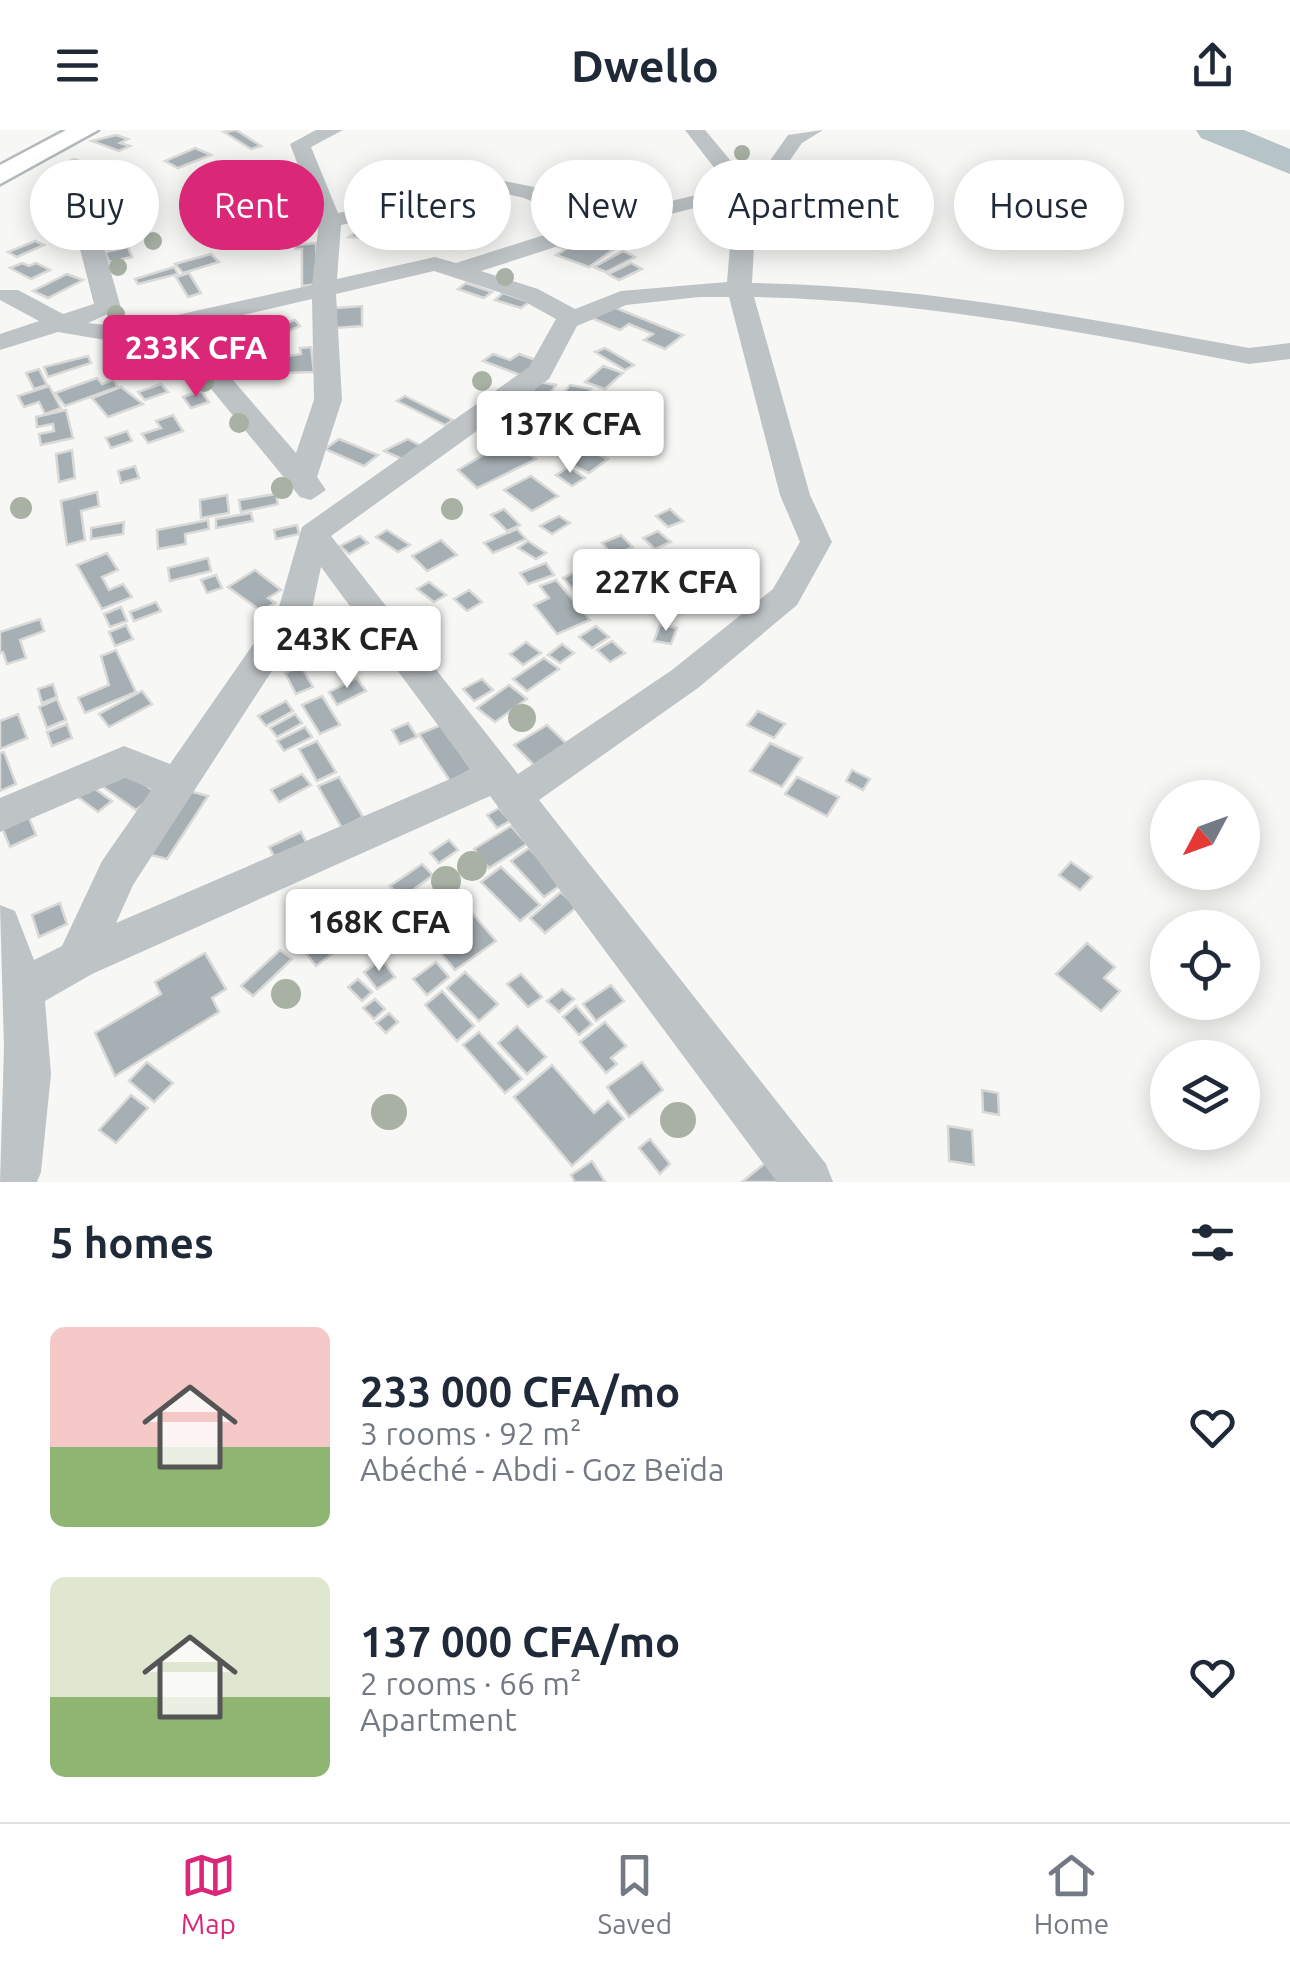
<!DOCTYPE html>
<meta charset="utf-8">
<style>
body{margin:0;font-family:Ubuntu,sans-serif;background:#f6f6f7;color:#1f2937;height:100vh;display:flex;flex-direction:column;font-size:38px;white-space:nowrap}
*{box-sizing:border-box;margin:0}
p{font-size:32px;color:#747a83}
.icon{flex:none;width:55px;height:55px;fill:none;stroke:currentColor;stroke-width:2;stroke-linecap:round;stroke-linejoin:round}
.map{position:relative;height:1052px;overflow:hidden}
.drawer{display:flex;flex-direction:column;background:#fff;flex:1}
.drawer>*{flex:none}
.guide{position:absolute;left:30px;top:30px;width:1230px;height:90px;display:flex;gap:20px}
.needle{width:65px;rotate:229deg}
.tools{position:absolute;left:1150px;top:650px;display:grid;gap:20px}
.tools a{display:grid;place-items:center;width:110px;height:110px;border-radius:50%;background:#fff;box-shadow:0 5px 25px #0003;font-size:50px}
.price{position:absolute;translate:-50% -85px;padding:0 22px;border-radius:10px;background:#fff;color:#222;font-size:32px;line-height:65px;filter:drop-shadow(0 2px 5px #0008)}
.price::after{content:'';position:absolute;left:50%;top:60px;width:30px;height:22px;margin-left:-15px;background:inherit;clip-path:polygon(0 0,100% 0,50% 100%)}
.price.active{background:#db2777;color:#fff}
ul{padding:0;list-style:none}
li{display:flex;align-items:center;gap:30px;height:250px;padding:0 50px}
li span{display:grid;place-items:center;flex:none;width:280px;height:200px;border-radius:15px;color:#555}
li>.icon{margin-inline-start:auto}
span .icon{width:120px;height:120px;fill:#fffc;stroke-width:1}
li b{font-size:42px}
h2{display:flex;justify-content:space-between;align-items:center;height:120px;padding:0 50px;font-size:42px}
.chip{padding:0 35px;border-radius:45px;background:#fff;box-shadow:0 5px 25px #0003;font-size:35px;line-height:90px}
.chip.active{background:#db2777;color:#fff}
header{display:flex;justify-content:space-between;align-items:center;height:130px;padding:0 50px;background:#fff;font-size:45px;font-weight:700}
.dock{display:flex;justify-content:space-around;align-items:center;height:140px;border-top:2px solid #e0e1e3;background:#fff;font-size:28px;color:#747a83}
.dock a{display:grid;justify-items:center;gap:5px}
.dock .active{color:#db2777}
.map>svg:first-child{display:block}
</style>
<header><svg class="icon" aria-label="menu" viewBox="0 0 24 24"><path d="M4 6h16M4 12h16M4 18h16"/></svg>Dwello<svg class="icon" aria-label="share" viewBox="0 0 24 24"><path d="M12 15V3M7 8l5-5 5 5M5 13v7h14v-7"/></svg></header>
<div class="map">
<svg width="1290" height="1052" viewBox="0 0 1290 1052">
<rect width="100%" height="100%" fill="#f7f7f5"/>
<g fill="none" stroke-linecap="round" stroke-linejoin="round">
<path fill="#b6c4c7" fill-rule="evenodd" d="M1196 0H1244L1290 19V44L1201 8Z"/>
</g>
<g fill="#a6afb4" stroke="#d9d9d7" stroke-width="2.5">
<path d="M236 0 261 16 251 19 224 2Z"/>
<path d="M116 5 128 9 120 13 130 16 119 21 92 11Z"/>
<path d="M195 18 211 25 178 38 165 31Z"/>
<path d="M74 29 93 36 78 43 59 36Z"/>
<path d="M486 85 500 92 482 100 468 93Z"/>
<path d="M361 98 385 104 378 109 349 107Z"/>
<path d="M581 109 614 119 589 137 556 125 566 119 559 117 567 112Z"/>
<path d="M35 111 44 115 17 127 8 122Z"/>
<path d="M316 113 317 154 302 156V119H295V115Z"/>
<path d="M128 117 132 127 109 132 105 122Z"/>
<path d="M623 121 635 127 606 142 594 137Z"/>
<path d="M211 124 219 132 183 143 175 134Z"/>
<path d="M22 133 29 136 36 133 50 140 31 149 10 138Z"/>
<path d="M631 133 642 139 619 150 608 144Z"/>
<path d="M174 137 178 144 138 154 135 149Z"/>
<path d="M189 143 201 163 188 167 176 147Z"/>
<path d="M67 144 83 150 48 168 33 161Z"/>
<path d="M466 153 492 162 484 168 458 159Z"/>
<path d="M503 163 529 172 521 178 495 170Z"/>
<path d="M362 176V196L335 198 336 178Z"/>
<path d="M611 176 683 205 665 219 644 210 653 204 629 194 620 200 592 188Z"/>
<path d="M295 190 300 196 269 210 261 200Z"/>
<path d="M311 217 314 242 283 243 282 227 301 224 300 218Z"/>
<path d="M605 218 634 235 625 240 595 222Z"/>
<path d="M245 221 252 230 261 227 267 234 244 242 230 226Z"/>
<path d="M493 224 510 230 519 224 541 232 523 246 483 231Z"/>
<path d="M88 226 91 233 48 247 44 237Z"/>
<path d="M603 236 623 243 605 259 585 252Z"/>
<path d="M39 239 47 255 34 259 26 243Z"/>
<path d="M97 248 102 254 113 250 118 257 65 276 55 263Z"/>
<path d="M539 252 556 255 551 262 563 264 570 255 591 259 579 277 528 266Z"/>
<path d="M161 254 168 262 145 270 138 262Z"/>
<path d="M49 256 61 278 45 284 39 272 24 277 18 266Z"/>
<path d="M121 257 143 274 108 287 92 268Z"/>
<path d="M201 261 209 272 191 278 183 267Z"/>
<path d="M405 266 453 290 445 295 397 271Z"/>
<path d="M597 273 610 276 593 298 567 291 577 278 590 281Z"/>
<path d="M66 280 73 308 41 315 39 304 54 301 53 294 37 297 36 287Z"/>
<path d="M173 285 183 301 148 313 142 304 161 298 156 291Z"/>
<path d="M516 288 552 304 545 310 508 294Z"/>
<path d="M563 293 593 301 588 308 557 300Z"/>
<path d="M127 301 132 311 111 318 106 308Z"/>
<path d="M339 309 378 325 364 336 325 319Z"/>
<path d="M408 309 421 316 402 329 384 321Z"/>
<path d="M510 309 536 329 477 358 458 340Z"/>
<path d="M72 320 75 348 59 352 56 324Z"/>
<path d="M588 320 608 329 589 343 570 334Z"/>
<path d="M135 336 139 348 121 353 118 341Z"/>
<path d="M569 337 585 348 572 356 556 345Z"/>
<path d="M531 346 558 366 532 381 504 360Z"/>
<path d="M97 362 99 376 81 381 85 410 67 415 61 371Z"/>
<path d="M276 364 278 374 241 382 239 370Z"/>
<path d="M227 365 229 383 201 388 200 370Z"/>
<path d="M504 379 520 395 507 401 491 385Z"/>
<path d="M670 379 683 391 668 397 656 386Z"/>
<path d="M251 383 253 391 216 398V389Z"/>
<path d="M559 386 570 393 552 404 540 396Z"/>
<path d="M208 390 209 399 185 404 186 414 158 419 157 400Z"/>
<path d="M124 392 123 404 91 409V398Z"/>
<path d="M297 395 299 404 276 409 274 400Z"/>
<path d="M517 399 526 409 493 423 484 413Z"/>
<path d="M387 400 410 415 398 422 376 407Z"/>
<path d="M658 401 671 412 655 419 643 408Z"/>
<path d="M621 405 633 417 613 426 602 413Z"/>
<path d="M360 406 368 413 349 424 340 416Z"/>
<path d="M441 410 457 425 427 441 412 426Z"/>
<path d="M528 411 546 423 536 429 518 418Z"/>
<path d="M107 423 118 440 102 447 109 460 123 454 132 467 102 479 77 435Z"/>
<path d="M676 427 691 440 669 452 654 440Z"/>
<path d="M208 428 211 441 170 451 168 438Z"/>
<path d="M719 428 733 440 718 448 705 436Z"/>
<path d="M546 433 554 445 528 454 520 443Z"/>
<path d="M642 433 659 447 649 453 632 439Z"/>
<path d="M585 437 596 448 573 459 563 448Z"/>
<path d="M255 440 281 460 268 468 275 473 261 481 228 457Z"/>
<path d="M216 445 222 458 207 463 201 450Z"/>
<path d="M556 450 590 490 557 504 534 475 549 468 540 456Z"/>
<path d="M429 452 446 465 434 472 417 459Z"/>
<path d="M469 460 482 472 467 481 454 469Z"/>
<path d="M156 472 161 481 134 491 130 482Z"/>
<path d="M121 477 127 491 110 497 104 484Z"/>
<path d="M40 489 44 501 20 510 26 528 7 534 3 522 0 523V502Z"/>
<path d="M126 495 133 509 115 516 109 502Z"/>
<path d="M660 495 677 498 671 514 654 511Z"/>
<path d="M596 496 609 507 592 518 579 507Z"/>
<path d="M612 511 625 523 610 532 597 520Z"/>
<path d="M526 512 541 523 523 535 510 524Z"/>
<path d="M562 514 574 523 560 533 548 525Z"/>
<path d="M116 520 136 562 85 583 78 568 109 555 101 526Z"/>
<path d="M544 528 559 539 527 561 513 549Z"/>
<path d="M301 536 313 557 296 564 285 543Z"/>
<path d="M357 548 366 561 337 575 329 562Z"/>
<path d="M482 549 493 560 474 571 463 559Z"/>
<path d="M53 554 57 567 42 573 38 559Z"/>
<path d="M509 555 527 569 495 592 477 578Z"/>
<path d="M142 561 152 574 109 597 99 584Z"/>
<path d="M322 566 340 595 320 604 302 575Z"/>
<path d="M57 569 66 590 47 598 39 577Z"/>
<path d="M286 571 293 581 266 596 258 586Z"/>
<path d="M758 581 785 594 774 608 747 595Z"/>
<path d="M18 584 27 608 0 619V591Z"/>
<path d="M295 584 302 593 277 607 270 598Z"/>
<path d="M408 593 417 607 400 614 392 600Z"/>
<path d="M67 594 72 608 52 616 47 602Z"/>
<path d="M441 595 472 640 450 651 419 604Z"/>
<path d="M547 595 569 616 536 637 514 615Z"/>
<path d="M305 597 312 607 284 621 277 611Z"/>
<path d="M317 611 336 642 317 651 299 619Z"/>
<path d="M770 613 802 628 782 657 750 641Z"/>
<path d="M4 622 16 654 0 661V623Z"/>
<path d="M120 638 157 663 136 680 99 654Z"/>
<path d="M852 640 870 649 863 660 846 651Z"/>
<path d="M302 644 311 655 279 672 271 660Z"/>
<path d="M339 647 363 687 342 698 318 656Z"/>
<path d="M797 647 839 667 827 686 785 664Z"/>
<path d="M91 656 112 671 98 682 78 667Z"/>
<path d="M189 661 208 666 167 729 147 724Z"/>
<path d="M499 678 510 691 497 698 487 685Z"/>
<path d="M27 683 36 705 10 717 1 695Z"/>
<path d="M511 696 527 714 489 738 474 719Z"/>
<path d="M301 702 307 714 275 728 269 717Z"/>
<path d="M449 710 458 720 439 733 430 723Z"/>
<path d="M529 718 562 754 544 767 511 731Z"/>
<path d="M1071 732 1092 747 1080 760 1059 745Z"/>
<path d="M422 734 433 745 402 768 390 756Z"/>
<path d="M501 737 540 775 520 791 481 752Z"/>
<path d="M561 762 577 777 545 803 530 788Z"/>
<path d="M385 763 396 776 369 793 359 780Z"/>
<path d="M419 763 437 784 459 768 496 811 455 840 401 775Z"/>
<path d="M60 773 67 794 39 807 32 785Z"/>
<path d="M331 802 344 815 316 836 305 822Z"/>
<path d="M1087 813 1115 837 1104 848 1120 861 1101 881 1056 844Z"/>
<path d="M280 820 292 829 253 866 241 856Z"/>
<path d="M205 823 226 859 212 868 219 882 115 946 95 903 161 864 155 852Z"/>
<path d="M382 830 395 847 377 859 364 842Z"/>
<path d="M436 832 449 847 427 865 413 849Z"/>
<path d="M465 842 498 874 479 891 447 858Z"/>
<path d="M521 844 542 867 528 877 507 854Z"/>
<path d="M358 849 372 862 362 871 348 857Z"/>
<path d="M611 855 624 871 596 891 583 874Z"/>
<path d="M562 859 574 869 559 882 547 871Z"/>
<path d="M442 861 474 896 457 911 425 875Z"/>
<path d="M375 869 385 879 374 889 363 878Z"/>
<path d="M576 876 592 894 579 905 563 887Z"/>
<path d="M389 883 398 892 386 903 376 893Z"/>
<path d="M605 892 626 916 611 928 617 934 606 943 580 912Z"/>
<path d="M517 896 546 927 527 944 498 913Z"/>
<path d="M479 902 522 949 505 963 463 915Z"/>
<path d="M147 932 173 953 154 972 129 951Z"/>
<path d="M642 932 663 960 629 987 607 957Z"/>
<path d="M552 935 594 983 608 971 624 989 572 1036 514 967Z"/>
<path d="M982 960 998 963 999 985 983 982Z"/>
<path d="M131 965 148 978 116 1013 99 1000Z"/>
<path d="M948 996 972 1000 974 1035 949 1031Z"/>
<path d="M650 1009 670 1034 660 1044 639 1018Z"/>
<path d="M769 1030 787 1052H742Z"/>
<path d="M592 1031 605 1052H575L571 1045Z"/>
</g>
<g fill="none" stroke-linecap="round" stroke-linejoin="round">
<g stroke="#b2b8bb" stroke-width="5">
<path id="major" d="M66 0H98L0 54V35Z"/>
</g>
<path fill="#bec3c6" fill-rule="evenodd" d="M316 0H343L311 17 338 83 494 49 539 58 605 87 729 57 685 0H705L746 49 769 32 788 5 823 0 802 13 783 40 757 61 752 153C919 155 1085 188 1249 218L1290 213V229L1249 234C1086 203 920 170 754 167L810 365 832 412 797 475 698 558 539 670 826 1034 833 1052H777L490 666 92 844 45 871 51 944 41 1042 37 1052H0L4 917 0 775 15 781 34 830 62 816 102 731 152 659 125 648 0 702V668L124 616 170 634 279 477 302 397 529 237 556 189 520 169 434 141 336 164 342 270 317 347 326 360 311 370 300 367 165 203 123 213 58 202 0 220V204L39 191 0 170V160H18L63 184 94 174 78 111 87 95 95 93 106 100 102 111 121 178 88 193 123 197 312 155 319 91 290 14ZM494 61 524 68 582 93 456 133 435 127 337 149 341 95ZM734 68 727 152 621 161 575 179 538 159 481 141 611 99ZM699 167H729L780 365 800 412 773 459 672 540 518 644 331 406 549 249 577 196 626 175ZM312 169 314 270 296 323 188 198ZM321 437 471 640 116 793 133 755 312 479Z"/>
<use href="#major" fill="#fff" fill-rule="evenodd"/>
</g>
<g fill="#a8b1a4">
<circle cx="742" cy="23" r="8"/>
<circle cx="479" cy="42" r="8"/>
<circle cx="282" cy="51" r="8"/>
<circle cx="75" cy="52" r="8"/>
<circle cx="400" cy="65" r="8"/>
<circle cx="54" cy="74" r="8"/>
<circle cx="223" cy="108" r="9"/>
<circle cx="153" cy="111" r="9"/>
<circle cx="118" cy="137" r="9"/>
<circle cx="505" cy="147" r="9"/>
<circle cx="116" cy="184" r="9"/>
<circle cx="482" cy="251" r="10"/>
<circle cx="204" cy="252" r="10"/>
<circle cx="239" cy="293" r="10"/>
<circle cx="282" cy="358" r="11"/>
<circle cx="21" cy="378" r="11"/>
<circle cx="452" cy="379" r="11"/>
<circle cx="522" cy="588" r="14"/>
<circle cx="472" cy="736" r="15"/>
<circle cx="446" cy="751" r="15"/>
<circle cx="286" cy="864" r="15"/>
<circle cx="389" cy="982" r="18"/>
<circle cx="678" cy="990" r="18"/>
</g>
</svg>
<div class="tools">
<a><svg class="needle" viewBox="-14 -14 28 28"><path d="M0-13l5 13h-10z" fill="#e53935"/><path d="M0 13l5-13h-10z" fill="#747a83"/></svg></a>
<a><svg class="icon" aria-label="locate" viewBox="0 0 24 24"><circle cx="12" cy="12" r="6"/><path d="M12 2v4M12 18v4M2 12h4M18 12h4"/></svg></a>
<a><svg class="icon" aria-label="layers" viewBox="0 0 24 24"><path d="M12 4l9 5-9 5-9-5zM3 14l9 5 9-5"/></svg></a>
</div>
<b class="price active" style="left:196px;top:270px">233K CFA</b>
<b class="price" style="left:570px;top:346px">137K CFA</b>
<b class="price" style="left:666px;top:504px">227K CFA</b>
<b class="price" style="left:347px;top:561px">243K CFA</b>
<b class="price" style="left:379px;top:844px">168K CFA</b>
<div class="guide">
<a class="chip">Buy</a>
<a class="chip active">Rent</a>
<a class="chip">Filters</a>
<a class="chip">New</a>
<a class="chip">Apartment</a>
<a class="chip">House</a>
</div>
</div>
<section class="drawer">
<h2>5 homes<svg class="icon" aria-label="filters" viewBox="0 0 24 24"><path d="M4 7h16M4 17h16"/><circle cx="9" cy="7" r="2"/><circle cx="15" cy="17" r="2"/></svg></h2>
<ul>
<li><span style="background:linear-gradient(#f6c9c9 60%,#8fb573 0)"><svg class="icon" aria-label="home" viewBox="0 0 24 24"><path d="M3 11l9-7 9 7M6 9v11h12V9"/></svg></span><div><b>233 000 CFA/mo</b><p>3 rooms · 92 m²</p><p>Abéché - Abdi - Goz Beïda</p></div><svg class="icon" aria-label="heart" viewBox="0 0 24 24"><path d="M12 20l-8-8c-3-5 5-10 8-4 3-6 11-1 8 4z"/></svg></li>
<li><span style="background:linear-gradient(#dfe7d0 60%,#8fb573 0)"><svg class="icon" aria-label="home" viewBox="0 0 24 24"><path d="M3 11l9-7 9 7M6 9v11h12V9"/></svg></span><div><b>137 000 CFA/mo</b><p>2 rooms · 66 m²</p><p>Apartment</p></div><svg class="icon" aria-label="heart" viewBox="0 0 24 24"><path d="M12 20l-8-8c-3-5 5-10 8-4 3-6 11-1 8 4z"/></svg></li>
</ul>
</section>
<nav class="dock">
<a class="active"><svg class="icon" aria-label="map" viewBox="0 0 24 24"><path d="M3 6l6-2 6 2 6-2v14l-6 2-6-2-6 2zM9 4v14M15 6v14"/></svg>Map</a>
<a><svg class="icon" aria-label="saved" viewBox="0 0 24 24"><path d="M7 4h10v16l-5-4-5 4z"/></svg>Saved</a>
<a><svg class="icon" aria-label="home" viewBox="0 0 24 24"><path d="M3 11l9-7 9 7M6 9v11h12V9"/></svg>Home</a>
</nav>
